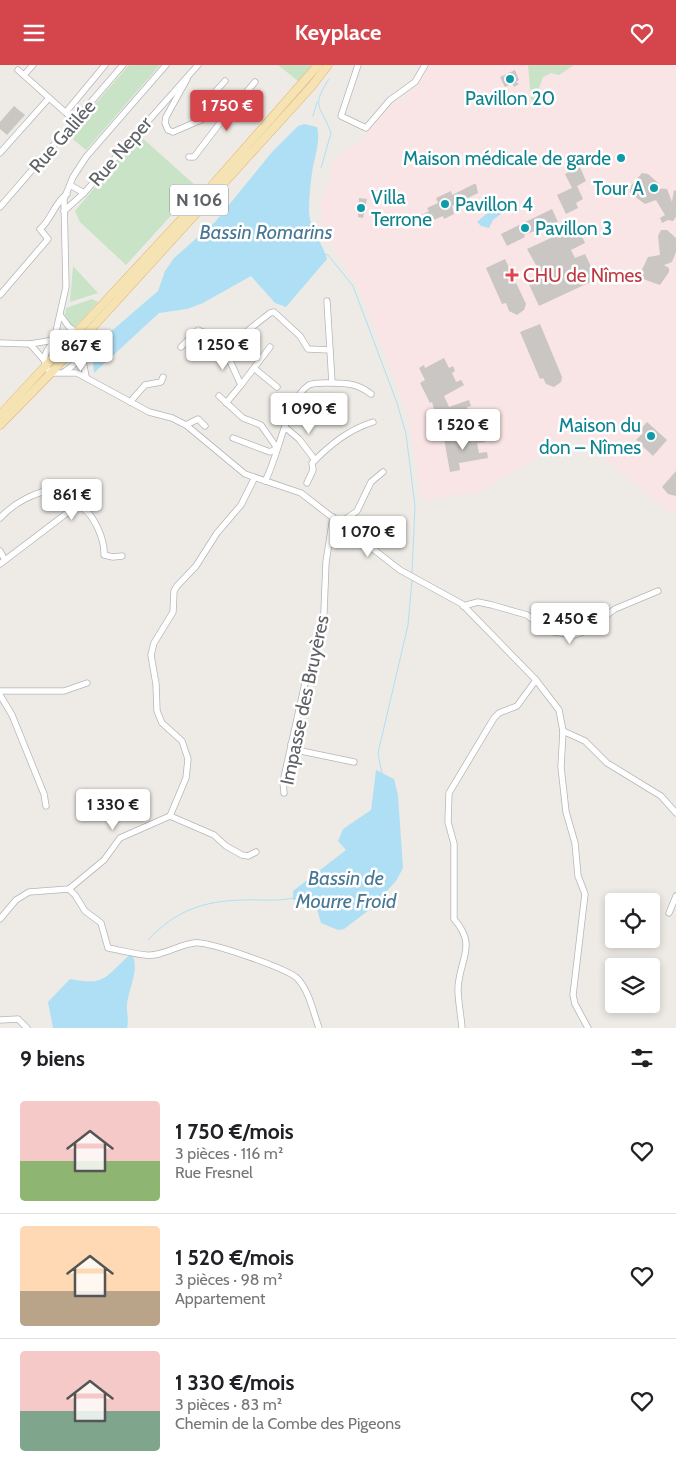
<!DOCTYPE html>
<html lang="fr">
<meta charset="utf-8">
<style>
body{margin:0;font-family:Cabin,sans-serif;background:#f6f6f6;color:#202124;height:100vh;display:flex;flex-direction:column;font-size:19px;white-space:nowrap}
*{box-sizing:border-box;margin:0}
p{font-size:16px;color:#757577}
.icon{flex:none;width:28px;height:28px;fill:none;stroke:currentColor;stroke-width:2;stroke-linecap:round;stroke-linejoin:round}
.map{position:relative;height:963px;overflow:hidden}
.panel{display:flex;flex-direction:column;background:#fff;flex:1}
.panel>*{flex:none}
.buttons{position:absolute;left:605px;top:828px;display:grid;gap:10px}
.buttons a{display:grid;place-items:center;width:55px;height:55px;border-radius:5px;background:#fff;box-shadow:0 2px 8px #0003;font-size:25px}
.price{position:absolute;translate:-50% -42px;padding:0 11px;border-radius:5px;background:#fff;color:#222;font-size:16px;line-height:32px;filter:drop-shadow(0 1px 2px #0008)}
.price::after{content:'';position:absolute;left:50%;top:30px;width:15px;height:11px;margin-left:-8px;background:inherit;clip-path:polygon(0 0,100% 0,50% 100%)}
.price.selected{background:#d5454c;color:#fff}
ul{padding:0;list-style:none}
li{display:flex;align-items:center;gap:15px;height:125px;padding:0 20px}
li+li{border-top:1px solid #e0e0e0}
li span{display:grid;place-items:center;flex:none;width:140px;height:100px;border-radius:5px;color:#555}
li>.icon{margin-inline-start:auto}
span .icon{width:60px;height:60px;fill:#fffc;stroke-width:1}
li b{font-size:21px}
h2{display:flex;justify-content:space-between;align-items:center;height:60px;padding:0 20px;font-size:21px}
header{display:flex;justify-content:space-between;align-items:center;height:65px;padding:0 20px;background:#d5454c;color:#fff;font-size:22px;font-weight:700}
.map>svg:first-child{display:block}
</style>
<header><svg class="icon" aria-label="menu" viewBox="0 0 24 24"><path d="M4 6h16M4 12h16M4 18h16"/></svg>Keyplace<svg class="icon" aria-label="heart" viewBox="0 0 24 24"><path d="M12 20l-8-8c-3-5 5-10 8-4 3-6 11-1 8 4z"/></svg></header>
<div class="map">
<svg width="676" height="963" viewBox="0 0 676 963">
<rect width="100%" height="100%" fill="#eeebe6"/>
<path fill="#f9e5e5" d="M430 0H676V446L672 450 576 370 480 427 422 435 407 347 361 229 322 163 320 137 330 112 333 96 363 73 397 34 400 36 419 18Z"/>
<g fill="#c9e3c6">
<path d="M129 0H160L86 85 68 70Z"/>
<path d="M278 0H312L298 16Z"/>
<path d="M528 0H574L559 10 551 8 543 12 534 37 531 34Z"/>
<path d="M139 70 197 122 126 200 80 157 75 146Z"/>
<path d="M73 201 98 228 70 237Z"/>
<path d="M92 234 98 237 76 261 70 260 65 250 66 243Z"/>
</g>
<g fill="#afdff5">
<path d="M304 59 317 62C321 77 314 93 312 108 310 121 309 135 309 147 310 166 323 178 327 194L286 242 275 238 251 211 203 238 187 244 159 248 94 308 93 296 101 288 98 278 101 275 158 226 165 206 174 193 215 157 272 87 298 61Z"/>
<path d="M501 136 505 138 506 145 493 155 489 163 481 161 477 157Z"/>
<path d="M376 705 394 714 398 730 403 803 396 816 369 845 344 864 338 865 321 858 314 834 293 835V826L346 785 338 776 343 764 371 745Z"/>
<path d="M131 889C142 902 126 928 127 943 127 951 129 955 127 963H53L48 937 70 914C107 921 104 912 131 889Z"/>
</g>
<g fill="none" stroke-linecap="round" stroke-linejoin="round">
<g stroke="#afdff5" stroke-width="1">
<path d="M313 51 317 37"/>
<path d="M321 103 331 68C321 40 310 43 329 14"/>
<path d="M324 189 328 190 353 221 397 338 406 369 415 441 412 508"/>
<path d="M382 709 378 688 408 560 412 515"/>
<path d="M148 875C175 846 203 836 242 835 259 834 276 837 293 833"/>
</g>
</g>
<g fill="#cac6c3">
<path d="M515 5 519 15 516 17 519 19 514 22 512 18 505 22 500 12Z"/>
<path d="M14 41 25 50 7 70 0 64V57Z"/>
<path d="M580 102 586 116 577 121 583 134 576 138 578 143 566 149 557 130 572 123 565 109Z"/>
<path d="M642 108 648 109 656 116 659 119 655 123 667 124 672 137 674 125 676 126V152L673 156 668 155 662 158 660 153 665 150 656 135 645 139 630 128 631 121Z"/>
<path d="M474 119H476L478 128 452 141 454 149 444 154 443 151 419 161 417 152 429 146 427 143 438 138 436 133 451 126 452 130Z"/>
<path d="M359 133 367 134 363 153 358 152Z"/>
<path d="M552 144 558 157 524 170 525 172 507 181 501 169Z"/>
<path d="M577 161 585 178 571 185 575 193 585 189 597 214 539 241 527 215 541 209 527 184Z"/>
<path d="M661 165H667L676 173V187L672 197 664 200 669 203V207L660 220 643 214 640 209 648 192 660 190 658 171Z"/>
<path d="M505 194 526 239 524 245 517 250 509 246 506 238 502 239 486 203Z"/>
<path d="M540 259 562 312 561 317 554 322 546 319 543 313 540 314 520 267Z"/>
<path d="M444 293 449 303 453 301 455 306 452 308 456 317 461 315 464 320 444 331 449 342 469 335 471 341 467 342 470 352 474 351 476 356 441 368 432 337 430 338 420 318 425 315 419 303 424 300 425 303Z"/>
<path d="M647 357 667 375 653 391 636 375 643 368 640 365Z"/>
<path d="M443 368 456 371 459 375 484 371 485 377 477 378 479 388 487 387 488 393 459 398 460 405 450 407Z"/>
<path d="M676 406V431L668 429 662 422Z"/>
</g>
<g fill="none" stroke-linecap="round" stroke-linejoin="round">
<g stroke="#b3b6b9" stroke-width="7">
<g id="minor">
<path d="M358 0 341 51 366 63 390 35 415 17 425 0"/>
<path d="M18 5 75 56"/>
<path d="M24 10 33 0"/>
<path d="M187 14 166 52 165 58 168 65 173 67 217 48 215 27 225 16"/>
<path d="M66 47 105 0"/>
<path d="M0 88 49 33"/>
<path d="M189 92H194L223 54 255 17"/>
<path d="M70 120 84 128"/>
<path d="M0 142 123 0"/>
<path d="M64 146 84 128 198 0"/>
<path d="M0 230 48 174 40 164C52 154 54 138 67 129"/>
<path d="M327 236 330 285"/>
<path d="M61 251 69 262 84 272C84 289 78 298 64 307"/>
<path d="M74 266C57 271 33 290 51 308H77L149 347 172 353 186 360 245 409 301 428 400 505 462 539 536 615 559 645 563 666 561 702 566 747 575 778 578 811 585 829 573 930 575 939 588 963"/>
<path d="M220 274 241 320 226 338"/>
<path d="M54 275 66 222 64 134 73 112 86 92 166 0"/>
<path d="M0 278 30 279 54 275"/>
<path d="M30 279 44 295"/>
<path d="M181 282 198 265 220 274 238 275"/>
<path d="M82 290 86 312"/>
<path d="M228 293C228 278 258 258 270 248L274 247 300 271 308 284 330 285 332 318"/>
<path d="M255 304 277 322"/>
<path d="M241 320 270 282"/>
<path d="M219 331 243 353 261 360 277 383 270 387 233 373"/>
<path d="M130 337 145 320 161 317 163 312"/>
<path d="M186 360 198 354 205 361"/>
<path d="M286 363 299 374 315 395"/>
<path d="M265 416C278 394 287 333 309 320 315 317 325 318 332 318 348 318 358 319 371 329"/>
<path d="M307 418 313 405 312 398C331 379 348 365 373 357"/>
<path d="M0 453C16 436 33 429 55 423"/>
<path d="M340 458 357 446 371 417 383 407"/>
<path d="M0 486 5 495"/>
<path d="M0 499 75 442H81C94 449 105 475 104 490L113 492 122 491"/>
<path d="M463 541 478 537 492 540 527 550 547 566 575 570 585 566 615 544 658 526"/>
<path d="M0 626H64L87 618"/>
<path d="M0 630 12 650 44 729 46 741"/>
<path d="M563 666 585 676 607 698 661 731 676 748"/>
<path d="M291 679 301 686 354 697"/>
<path d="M284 728 283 717 305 618 320 576 324 547 326 497 333 452"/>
<path d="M170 751 186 713 188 694 182 676 162 658 157 646 156 619 151 590 154 578 173 547 174 526 177 521 196 501 217 468 241 440 254 414"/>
<path d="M69 824 75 830 85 846 101 858 108 883C120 885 133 889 146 890 161 892 178 880 194 878 208 876 289 904 298 914 310 928 313 947 319 963"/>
<path d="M669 848 676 831"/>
<path d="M0 854 16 835 29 827 69 824 104 795 120 773 170 751 214 770 226 781 242 790 248 791 256 787"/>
<path d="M0 955 18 954 27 963"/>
<path d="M462 963C461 950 458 936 458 924 459 894 478 881 454 854V779L448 757 449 728 494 653 499 648 517 641 536 615"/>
</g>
</g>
<g stroke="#e1b26c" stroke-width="9">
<g id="major">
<path d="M0 350 202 132 318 0"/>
<path d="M0 360 51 308 311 22 328 0"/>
</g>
</g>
<use href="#minor" stroke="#fff" stroke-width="5.5"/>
<use href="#major" stroke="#f6e3b4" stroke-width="8"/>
</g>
<g fill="#0f9aa8" stroke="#fff" stroke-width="2">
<circle cx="510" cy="14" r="5"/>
<circle cx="621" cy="93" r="5"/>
<circle cx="654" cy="123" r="5"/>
<circle cx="445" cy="139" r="5"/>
<circle cx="361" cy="143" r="5"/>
<circle cx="525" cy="163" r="5"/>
<circle cx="651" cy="371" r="5"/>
</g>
<path fill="#e0444e" stroke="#fff" stroke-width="2" d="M509.5 202.5h5v5h5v5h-5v5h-5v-5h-5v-5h5z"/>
<g text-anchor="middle" stroke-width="5" stroke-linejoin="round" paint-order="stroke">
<rect fill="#fff" stroke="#8e9193" stroke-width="1" x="170" y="119.5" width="58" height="31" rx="4"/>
<g font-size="18" font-weight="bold" fill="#5e6265">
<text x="199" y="141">N 106</text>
</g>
<g font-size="19" fill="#0d838f" stroke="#fff" text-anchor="end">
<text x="510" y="40" text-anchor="middle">Pavillon 20</text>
<text x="611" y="100">Maison médicale de garde</text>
<text x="644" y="130">Tour A</text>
<text x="371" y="139" text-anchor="start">Villa<tspan x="371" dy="22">Terrone</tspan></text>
<text x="455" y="146" text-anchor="start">Pavillon 4</text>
<text x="535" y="170" text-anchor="start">Pavillon 3</text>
<text x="641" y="367">Maison du<tspan x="641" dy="22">don – Nîmes</tspan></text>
</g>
<g font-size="19" fill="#5e6265" stroke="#fff">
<text transform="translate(62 71) rotate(-49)" y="7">Rue Galilée</text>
<text transform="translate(120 86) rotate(-49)" y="7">Rue Neper</text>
<text transform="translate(304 635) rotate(-78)" y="7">Impasse des Bruyères</text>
</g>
<g font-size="19" fill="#be3a42" stroke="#fff" text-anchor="start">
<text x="523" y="217">CHU de Nîmes</text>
</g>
<g font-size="20" font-style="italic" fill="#477795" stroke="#fff">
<text x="266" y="174">Bassin Romarins</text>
<text x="346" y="820">Bassin de<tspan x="346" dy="23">Mourre Froid</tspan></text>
</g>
</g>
</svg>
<div class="buttons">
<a><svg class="icon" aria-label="locate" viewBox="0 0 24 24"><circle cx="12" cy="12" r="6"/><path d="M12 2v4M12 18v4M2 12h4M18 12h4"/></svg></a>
<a><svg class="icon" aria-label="layers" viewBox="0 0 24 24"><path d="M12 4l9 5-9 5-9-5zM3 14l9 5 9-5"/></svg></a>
</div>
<b class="price selected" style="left:227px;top:67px">1 750 €</b>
<b class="price" style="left:223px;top:306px">1 250 €</b>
<b class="price" style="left:81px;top:307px">867 €</b>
<b class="price" style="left:309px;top:370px">1 090 €</b>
<b class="price" style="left:463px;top:386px">1 520 €</b>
<b class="price" style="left:72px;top:456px">861 €</b>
<b class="price" style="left:368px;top:493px">1 070 €</b>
<b class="price" style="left:570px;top:580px">2 450 €</b>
<b class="price" style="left:113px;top:766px">1 330 €</b>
</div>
<section class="panel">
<h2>9 biens<svg class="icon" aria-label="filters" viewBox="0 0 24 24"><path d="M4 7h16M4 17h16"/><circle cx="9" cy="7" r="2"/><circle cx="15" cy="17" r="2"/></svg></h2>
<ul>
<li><span style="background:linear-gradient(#f6c9c9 60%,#8fb573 0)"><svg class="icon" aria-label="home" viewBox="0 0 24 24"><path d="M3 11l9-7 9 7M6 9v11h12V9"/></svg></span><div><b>1 750 €/mois</b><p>3 pièces · 116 m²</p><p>Rue Fresnel</p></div><svg class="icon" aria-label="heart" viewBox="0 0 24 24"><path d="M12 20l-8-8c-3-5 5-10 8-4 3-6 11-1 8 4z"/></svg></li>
<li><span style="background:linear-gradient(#ffd9b3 65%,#b9a48a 0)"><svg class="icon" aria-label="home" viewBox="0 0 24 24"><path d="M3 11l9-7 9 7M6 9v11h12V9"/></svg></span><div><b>1 520 €/mois</b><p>3 pièces · 98 m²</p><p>Appartement</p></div><svg class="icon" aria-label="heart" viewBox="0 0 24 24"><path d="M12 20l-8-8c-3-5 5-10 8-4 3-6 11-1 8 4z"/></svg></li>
<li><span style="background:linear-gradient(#f6c9c9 60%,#7fa58c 0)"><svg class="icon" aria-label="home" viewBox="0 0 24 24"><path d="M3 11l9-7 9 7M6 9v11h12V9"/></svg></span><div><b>1 330 €/mois</b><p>3 pièces · 83 m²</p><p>Chemin de la Combe des Pigeons</p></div><svg class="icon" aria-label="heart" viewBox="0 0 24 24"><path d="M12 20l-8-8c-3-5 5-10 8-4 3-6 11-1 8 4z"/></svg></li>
</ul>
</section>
